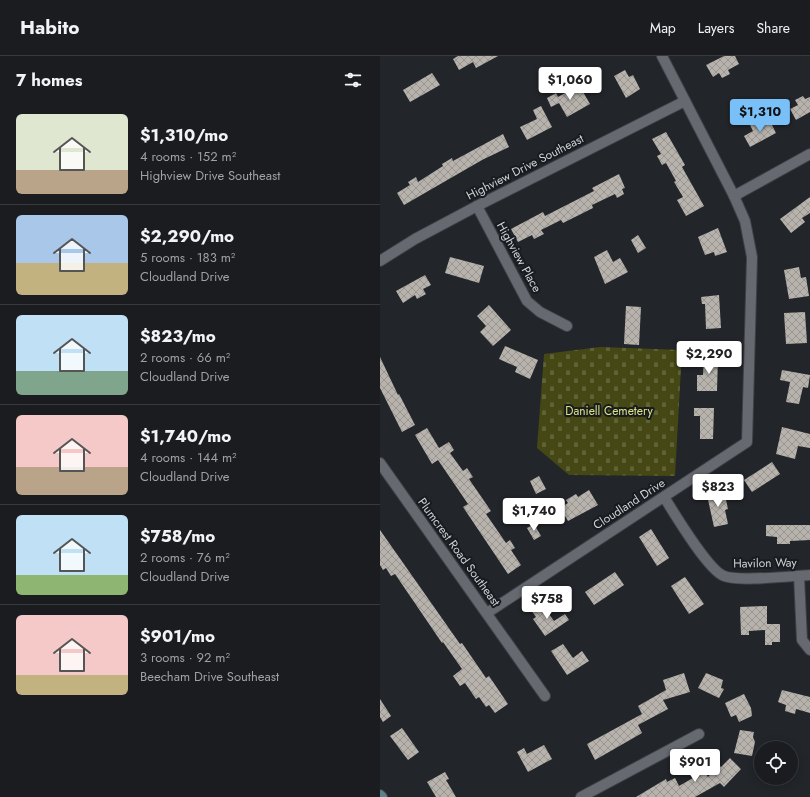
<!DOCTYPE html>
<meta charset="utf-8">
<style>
body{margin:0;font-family:Jost,sans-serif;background:#27292d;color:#f1f3f6;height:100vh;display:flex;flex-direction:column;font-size:15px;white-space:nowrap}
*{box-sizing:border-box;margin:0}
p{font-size:13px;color:#9fa1a5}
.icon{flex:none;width:22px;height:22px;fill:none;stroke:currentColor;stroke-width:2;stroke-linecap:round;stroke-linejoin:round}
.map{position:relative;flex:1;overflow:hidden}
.panel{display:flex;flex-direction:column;background:#1a1c20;width:380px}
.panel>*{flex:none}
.buttons{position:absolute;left:374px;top:685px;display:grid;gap:8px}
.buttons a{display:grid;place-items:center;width:44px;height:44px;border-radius:50%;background:#1a1c20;box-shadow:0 2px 10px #0003,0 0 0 1px #383a3e;font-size:20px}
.price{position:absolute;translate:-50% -34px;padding:0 9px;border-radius:4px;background:#fff;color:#222;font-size:13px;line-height:26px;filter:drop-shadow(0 1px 2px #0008)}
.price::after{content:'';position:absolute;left:50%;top:24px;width:12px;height:9px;margin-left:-6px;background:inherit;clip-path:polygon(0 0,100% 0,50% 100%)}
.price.selected{background:#79bff8;color:#111}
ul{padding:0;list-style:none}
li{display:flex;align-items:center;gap:12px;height:100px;padding:0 16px}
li+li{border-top:1px solid #383a3e}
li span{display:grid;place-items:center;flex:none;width:112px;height:80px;border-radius:6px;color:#555}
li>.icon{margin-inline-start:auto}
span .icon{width:48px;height:48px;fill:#fffc;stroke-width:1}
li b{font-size:17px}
h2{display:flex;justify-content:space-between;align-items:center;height:48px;padding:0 16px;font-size:17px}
header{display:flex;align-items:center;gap:24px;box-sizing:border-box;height:56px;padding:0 20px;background:#1a1c20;border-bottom:1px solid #383a3e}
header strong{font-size:19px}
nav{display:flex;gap:22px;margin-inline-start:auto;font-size:14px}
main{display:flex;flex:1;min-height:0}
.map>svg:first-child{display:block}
</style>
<header>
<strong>Habito</strong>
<nav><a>Map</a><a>Layers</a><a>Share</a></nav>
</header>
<main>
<section class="panel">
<h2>7 homes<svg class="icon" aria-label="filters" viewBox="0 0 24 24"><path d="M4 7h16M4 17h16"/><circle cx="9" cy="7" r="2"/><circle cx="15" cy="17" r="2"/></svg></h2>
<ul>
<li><span style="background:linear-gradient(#dfe7d0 70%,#b9a48a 0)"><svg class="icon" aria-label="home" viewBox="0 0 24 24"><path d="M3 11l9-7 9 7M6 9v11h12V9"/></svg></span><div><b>$1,310/mo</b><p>4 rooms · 152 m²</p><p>Highview Drive Southeast</p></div></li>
<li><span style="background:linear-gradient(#a9c7e8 60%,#c2b280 0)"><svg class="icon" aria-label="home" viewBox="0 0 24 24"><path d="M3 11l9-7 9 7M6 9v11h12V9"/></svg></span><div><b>$2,290/mo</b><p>5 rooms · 183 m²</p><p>Cloudland Drive</p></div></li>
<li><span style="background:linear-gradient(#bfe0f5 70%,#7fa58c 0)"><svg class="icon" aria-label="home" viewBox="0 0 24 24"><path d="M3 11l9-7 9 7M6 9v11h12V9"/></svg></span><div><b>$823/mo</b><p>2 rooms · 66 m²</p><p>Cloudland Drive</p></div></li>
<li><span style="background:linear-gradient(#f6c9c9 65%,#b9a48a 0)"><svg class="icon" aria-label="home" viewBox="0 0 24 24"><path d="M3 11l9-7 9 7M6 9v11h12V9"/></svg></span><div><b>$1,740/mo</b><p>4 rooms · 144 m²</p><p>Cloudland Drive</p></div></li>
<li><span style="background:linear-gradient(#bfe0f5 75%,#8fb573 0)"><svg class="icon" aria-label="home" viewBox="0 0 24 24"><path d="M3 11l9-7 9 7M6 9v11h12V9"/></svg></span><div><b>$758/mo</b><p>2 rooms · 76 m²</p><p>Cloudland Drive</p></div></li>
<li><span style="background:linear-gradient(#f6c9c9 75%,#c2b280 0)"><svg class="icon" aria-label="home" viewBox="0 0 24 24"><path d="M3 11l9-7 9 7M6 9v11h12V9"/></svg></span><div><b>$901/mo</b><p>3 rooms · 92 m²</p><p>Beecham Drive Southeast</p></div></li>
</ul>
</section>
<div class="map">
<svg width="430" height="741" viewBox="0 0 430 741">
<defs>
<pattern id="cemetery-stones" width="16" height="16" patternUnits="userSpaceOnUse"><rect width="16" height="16" fill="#454814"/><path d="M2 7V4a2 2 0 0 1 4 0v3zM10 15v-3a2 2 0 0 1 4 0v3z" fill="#5f6235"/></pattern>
<pattern id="building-cross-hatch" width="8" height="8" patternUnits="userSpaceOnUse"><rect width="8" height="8" fill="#b7b3ac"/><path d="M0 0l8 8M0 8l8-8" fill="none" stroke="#999691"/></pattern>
</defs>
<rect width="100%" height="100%" fill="#22252a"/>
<path fill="url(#cemetery-stones)" d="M220 291 302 294 295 420 189 419 157 392 164 298Z"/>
<g fill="url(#building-cross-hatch)">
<path d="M78 0H118L96 12 93 6 79 14 73 3Z"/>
<path d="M344 0H355L359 8 348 14 350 18 342 22 339 17 333 21 326 9Z"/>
<path d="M245 14 249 21 253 19 260 33 246 42 234 20Z"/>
<path d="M52 17 60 29 30 46 23 34Z"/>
<path d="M199 29 210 48 187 61 179 47 171 51 167 42 176 37 178 41Z"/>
<path d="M423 40 425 43 430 41V56L416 64 410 53 418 49 415 44Z"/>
<path d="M161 50 172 71 147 84 140 71 157 63 153 54Z"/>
<path d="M378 65 381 70 390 65 396 77 370 91 364 80 373 75 370 69Z"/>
<path d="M286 76 305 109 302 111 324 150 306 160 297 144 303 141 294 126 296 125 286 107 282 109 277 100 281 98 272 83Z"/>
<path d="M123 78 129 91 102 104 24 149 17 137 30 129 28 126 36 121 38 126 63 110 62 108 72 102 73 105Z"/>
<path d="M239 118 245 132 242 133 244 138 237 142 235 138 212 149 213 152 183 167 181 164 161 174 164 178 154 183 152 179 138 186 131 173 163 156 165 160 214 135 212 132Z"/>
<path d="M430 141V157L422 162 425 166 411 177 400 163Z"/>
<path d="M338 172 347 196 335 200 334 196 325 199 318 181Z"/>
<path d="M258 179 266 192 258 197 251 184Z"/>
<path d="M227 194 233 206 240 202 248 216 225 228 214 201Z"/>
<path d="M70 201 104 210 99 227 65 217Z"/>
<path d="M419 211 421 222 426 221 429 240 409 243 404 214Z"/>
<path d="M45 219 51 229 43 233 46 238 37 243 35 239 23 247 16 235Z"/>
<path d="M339 239 341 272 326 273 325 248H322L321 241Z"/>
<path d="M109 249 131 274 113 290 100 276 106 270 97 260Z"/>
<path d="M246 250 261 251 259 289 244 288Z"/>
<path d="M425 256 427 287 406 288 404 257Z"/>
<path d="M125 290 158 304 150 323 135 316 137 311 119 303Z"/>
<path d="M324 300H338L337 335H317V319H323Z"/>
<path d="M0 301 18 339 19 338 35 369 22 376 0 332Z"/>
<path d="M402 314 430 319 428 332 423 331 419 348 406 346 410 326 400 324Z"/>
<path d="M314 352H334L333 383H320V360H314Z"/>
<path d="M402 371 430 378V392L418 390 415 403 396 398Z"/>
<path d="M47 372 59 392 69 386 74 394 70 397 83 415 87 412 93 421 89 423 111 455 106 458 126 487 130 484 135 492 131 494 141 509 128 518 83 451 88 448 58 404 52 408 35 379Z"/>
<path d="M392 406 400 418 372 436 364 424Z"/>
<path d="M159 420 166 433 156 438 150 425Z"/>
<path d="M209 434 218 449 188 465 180 452 188 447 186 444 196 438 198 441Z"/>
<path d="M344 435 348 453 345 454 348 468 334 471 327 439Z"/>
<path d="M154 468 161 480 154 484 147 472Z"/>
<path d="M386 469H430V484L410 485V488H397V481L386 480Z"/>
<path d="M271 473 289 502 277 510 259 481Z"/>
<path d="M0 474 80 588 82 587 106 622 109 620 128 648 115 657 109 649 106 651 99 641 96 643 85 627 80 630 73 620 82 613 63 586 62 587 15 518 11 520 6 512 3 514 0 509Z"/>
<path d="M235 516 244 529 214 549 205 536Z"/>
<path d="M305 521 324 548 309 558 291 530Z"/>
<path d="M161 547 174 565 185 558 189 564 165 580 153 563 156 561 151 554Z"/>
<path d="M387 550V568H400V586H392V589H385V574L369 575V579H361L360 551Z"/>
<path d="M183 588 193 602 202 595 209 605 187 619 171 595Z"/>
<path d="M304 617 310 636 283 644 288 653 258 669 262 677 215 704 207 688 262 658 258 650 286 634 283 624Z"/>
<path d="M326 617 343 624 341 632 344 633 339 642 318 632Z"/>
<path d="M402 634 430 641V657L416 653 415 658 405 655 406 649 398 646Z"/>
<path d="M364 638 371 652 372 660 359 666 356 659 351 661 345 647Z"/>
<path d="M0 643 11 660 3 666 0 661Z"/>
<path d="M22 672 39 696 28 704 10 680Z"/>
<path d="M360 674 374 676 373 681 375 686 372 700 354 697Z"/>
<path d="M164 689 172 703 148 716 137 696 144 692 147 698Z"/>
<path d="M350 702 361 713 344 731 340 727 315 741H256L286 723 287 726 295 722 299 730 325 715 328 721 339 709 341 711Z"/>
<path d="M65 716 69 723 66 724 76 741H56L47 726Z"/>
</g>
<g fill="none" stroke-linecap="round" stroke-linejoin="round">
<g stroke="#3e4146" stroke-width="12">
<g id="street">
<path d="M354 140 430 98"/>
<path d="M97 150 147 245 160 256 187 270"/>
<path d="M0 205 35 183 97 150 305 45"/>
<path d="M0 407 165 640"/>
<path d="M284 441C294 457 328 514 344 520 359 526 411 520 430 519"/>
<path d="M419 520 422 584 430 594"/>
<path d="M107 557 367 386 372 201 365 165 354 140 282 0"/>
<path d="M201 741 319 678"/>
</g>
</g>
<g stroke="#3e4146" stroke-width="12">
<path id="secondary" d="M0 739 2 741"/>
</g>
<use href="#street" stroke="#666970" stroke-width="10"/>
<use href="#secondary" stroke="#5d808d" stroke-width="10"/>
</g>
<g text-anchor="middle" stroke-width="4" stroke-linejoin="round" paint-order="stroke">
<g font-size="12" fill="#d0d2d6" stroke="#181b20">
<text transform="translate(145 111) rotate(-27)" y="4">Highview Drive Southeast</text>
<text transform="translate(139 201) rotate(61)" y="4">Highview Place</text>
<text transform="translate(249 448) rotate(-33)" y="4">Cloudland Drive</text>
<text transform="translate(79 496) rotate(54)" y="4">Plumcrest Road Southeast</text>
<text transform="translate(385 507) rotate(-1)" y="4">Havilon Way</text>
</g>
<g font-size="12" fill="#dce482" stroke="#181b20">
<text x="229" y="359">Daniell Cemetery</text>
</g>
</g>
</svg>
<div class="buttons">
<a><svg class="icon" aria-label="locate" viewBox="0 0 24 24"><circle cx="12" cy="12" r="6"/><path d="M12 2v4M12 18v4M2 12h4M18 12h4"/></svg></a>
</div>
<b class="price" style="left:190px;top:45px">$1,060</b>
<b class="price selected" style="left:380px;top:77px">$1,310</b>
<b class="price" style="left:329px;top:319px">$2,290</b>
<b class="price" style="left:338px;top:452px">$823</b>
<b class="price" style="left:154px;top:476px">$1,740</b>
<b class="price" style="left:167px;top:564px">$758</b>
<b class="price" style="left:315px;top:727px">$901</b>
</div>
</main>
